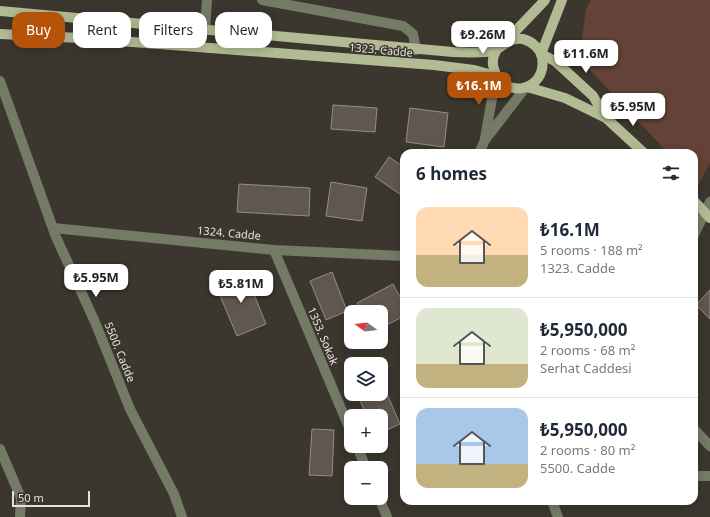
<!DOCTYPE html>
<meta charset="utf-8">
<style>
body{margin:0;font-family:"Noto Sans",sans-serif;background:#f6f6f7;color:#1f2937;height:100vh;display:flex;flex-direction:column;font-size:15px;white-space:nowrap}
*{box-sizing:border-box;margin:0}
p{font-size:13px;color:#747a83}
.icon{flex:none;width:22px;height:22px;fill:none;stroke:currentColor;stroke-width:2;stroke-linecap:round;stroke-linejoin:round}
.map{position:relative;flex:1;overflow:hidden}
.panel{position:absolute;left:400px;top:149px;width:298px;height:356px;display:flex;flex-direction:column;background:#fff;border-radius:12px;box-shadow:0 2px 10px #0003}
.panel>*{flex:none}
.guide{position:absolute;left:12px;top:12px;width:328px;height:36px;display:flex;gap:8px}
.needle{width:26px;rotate:285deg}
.tools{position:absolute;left:344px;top:305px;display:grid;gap:8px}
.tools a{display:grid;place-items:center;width:44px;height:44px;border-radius:8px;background:#fff;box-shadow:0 2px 10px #0003;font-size:20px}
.scale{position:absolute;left:12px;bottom:10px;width:78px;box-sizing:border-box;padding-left:4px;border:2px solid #e4e2dc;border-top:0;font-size:11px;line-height:14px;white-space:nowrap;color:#e4e2dc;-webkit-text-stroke:3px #3b372e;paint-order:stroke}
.price{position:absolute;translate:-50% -34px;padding:0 9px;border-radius:8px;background:#fff;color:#222;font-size:13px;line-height:26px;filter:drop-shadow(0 1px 2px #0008)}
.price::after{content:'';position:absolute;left:50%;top:24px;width:12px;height:9px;margin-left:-6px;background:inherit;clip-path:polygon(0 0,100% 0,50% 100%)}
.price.current{background:#b45309;color:#fff}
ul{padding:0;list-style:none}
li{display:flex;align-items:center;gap:12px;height:100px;padding:0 16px}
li+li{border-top:1px solid #e0e1e3}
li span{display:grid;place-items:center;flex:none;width:112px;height:80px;border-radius:12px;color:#555}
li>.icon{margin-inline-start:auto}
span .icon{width:48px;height:48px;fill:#fffc;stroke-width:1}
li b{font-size:17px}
h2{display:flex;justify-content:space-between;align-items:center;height:48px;padding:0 16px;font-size:17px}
.pill{padding:0 14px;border-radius:12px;background:#fff;box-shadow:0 2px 10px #0003;font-size:14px;line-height:36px}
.pill.current{background:#b45309;color:#fff}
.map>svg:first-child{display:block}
</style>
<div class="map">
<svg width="710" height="517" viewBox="0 0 710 517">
<rect width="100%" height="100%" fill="#3b372e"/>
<path fill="#644237" d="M591 0H710V163L698 185 694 180V153H668L590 70 582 38 586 9Z"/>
<g fill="#605750" stroke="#968d85">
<path d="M333 105 377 108 375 132 331 129Z"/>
<path d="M410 108 448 113 444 147 406 142Z"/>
<path d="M389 157 404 167V197L375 177Z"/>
<path d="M331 182 367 188 362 221 326 216Z"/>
<path d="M239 184 310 188 309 216 237 212Z"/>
<path d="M245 272 266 324 237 336 215 284Z"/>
<path d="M332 272 347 311 326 320 310 281Z"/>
<path d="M393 284 404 304V316L381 328V312H362L357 303Z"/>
<path d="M710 290V319L696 305Z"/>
<path d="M357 394H387L400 424 381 433V416H367Z"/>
<path d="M312 429 334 430 332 476 309 475Z"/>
</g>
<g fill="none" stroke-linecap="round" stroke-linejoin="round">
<g stroke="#757a67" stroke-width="10">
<path d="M262 0 403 26 413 34 416 50"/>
<path d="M205 31 207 0"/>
<path d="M0 81 56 237 95 322 130 409 174 494 182 517"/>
<path d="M485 138 496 76"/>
<path d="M479 153 485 140 525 88"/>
<path d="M53 228 274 250 404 256"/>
<path d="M694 235 710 202"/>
<path d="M274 250 351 432"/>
<path d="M694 429 710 446"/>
<path d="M357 446 366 468"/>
<path d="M0 449 21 498 20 517"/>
<path d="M694 476H710"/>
<path d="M379 498 387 517"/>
<path d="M552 501 558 517"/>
</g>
<g stroke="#b2bb94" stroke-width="10">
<path d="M0 11 453 52C465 52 481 54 492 51 504 47 509 37 523 39 532 41 540 49 542 57 548 91 503 101 494 69 492 63 493 56 496 51 500 46 505 42 509 38 521 25 533 13 545 0"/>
<path d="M0 34 80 38 434 65 474 70 496 76"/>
<path d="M541 54 555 61 593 96 606 118"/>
<path d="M541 54 562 0"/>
<path d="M527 87 565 98 606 118 644 153"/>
<path d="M694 201 710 218"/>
</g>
</g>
<g text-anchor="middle" stroke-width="3" stroke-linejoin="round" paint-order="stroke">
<g font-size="11" fill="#e4e2dc" stroke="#3b372e">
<text transform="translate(381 50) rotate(5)" y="4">1323. Cadde</text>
<text transform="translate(229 233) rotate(5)" y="4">1324. Cadde</text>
<text transform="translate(323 336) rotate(67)" y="4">1353. Sokak</text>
<text transform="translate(120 352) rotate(68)" y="4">5500. Cadde</text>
</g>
</g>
</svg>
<div class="tools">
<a><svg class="needle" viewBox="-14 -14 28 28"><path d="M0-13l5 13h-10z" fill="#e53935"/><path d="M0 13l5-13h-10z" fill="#747a83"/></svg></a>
<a><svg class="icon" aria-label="layers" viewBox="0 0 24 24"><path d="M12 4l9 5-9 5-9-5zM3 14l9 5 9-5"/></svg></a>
<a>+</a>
<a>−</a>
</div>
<div class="scale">50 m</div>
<b class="price" style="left:483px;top:55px">₺9.26M</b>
<b class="price" style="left:586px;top:74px">₺11.6M</b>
<b class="price current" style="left:479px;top:106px">₺16.1M</b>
<b class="price" style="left:633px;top:127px">₺5.95M</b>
<b class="price" style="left:96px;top:298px">₺5.95M</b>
<b class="price" style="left:241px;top:304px">₺5.81M</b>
<div class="guide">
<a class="pill current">Buy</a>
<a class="pill">Rent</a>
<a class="pill">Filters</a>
<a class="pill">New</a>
</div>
<section class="panel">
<h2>6 homes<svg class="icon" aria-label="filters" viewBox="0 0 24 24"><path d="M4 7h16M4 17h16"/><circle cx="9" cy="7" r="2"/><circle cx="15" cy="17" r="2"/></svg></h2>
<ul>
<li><span style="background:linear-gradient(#ffd9b3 60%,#c2b280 0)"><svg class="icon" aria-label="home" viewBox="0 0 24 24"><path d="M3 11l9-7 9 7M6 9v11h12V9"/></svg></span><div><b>₺16.1M</b><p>5 rooms · 188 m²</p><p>1323. Cadde</p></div></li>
<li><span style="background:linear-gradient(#dfe7d0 70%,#c2b280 0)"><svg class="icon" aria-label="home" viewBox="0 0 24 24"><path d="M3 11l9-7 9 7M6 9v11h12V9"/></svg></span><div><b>₺5,950,000</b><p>2 rooms · 68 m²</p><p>Serhat Caddesi</p></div></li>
<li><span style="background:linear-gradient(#a9c7e8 70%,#c2b280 0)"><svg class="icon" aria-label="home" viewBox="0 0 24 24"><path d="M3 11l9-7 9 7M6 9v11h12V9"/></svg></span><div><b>₺5,950,000</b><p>2 rooms · 80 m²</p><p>5500. Cadde</p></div></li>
</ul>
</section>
</div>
